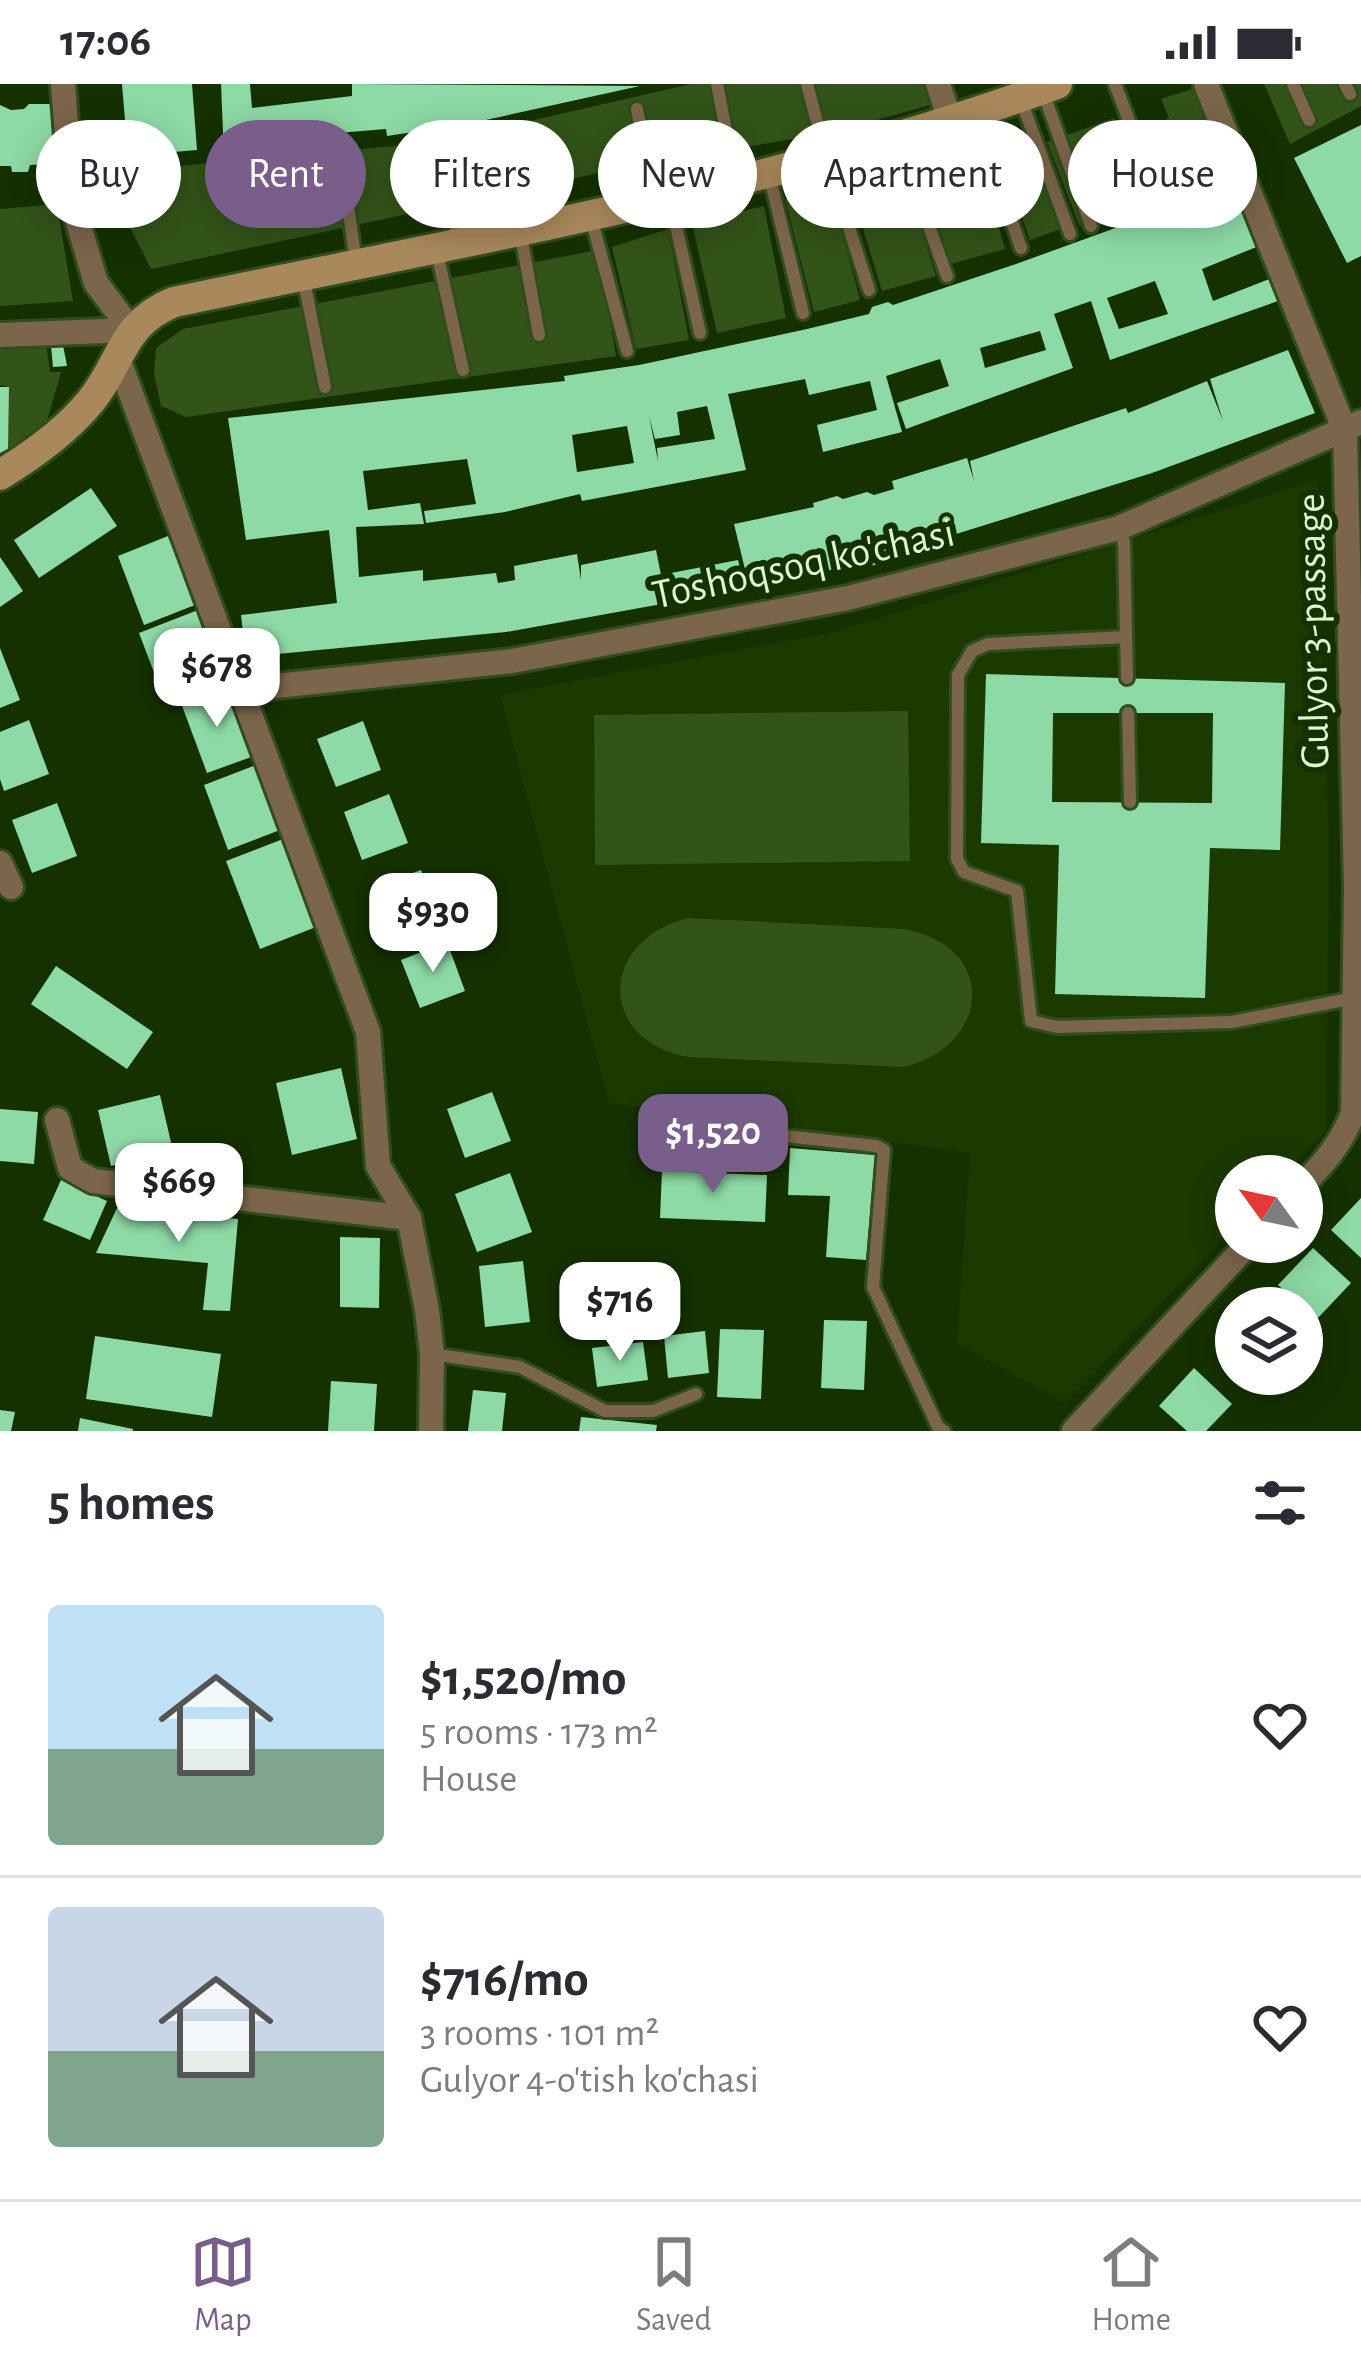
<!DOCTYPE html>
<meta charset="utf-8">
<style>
body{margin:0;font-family:"Alegreya Sans",sans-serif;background:#f2f2f3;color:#2b2b33;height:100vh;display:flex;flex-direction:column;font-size:45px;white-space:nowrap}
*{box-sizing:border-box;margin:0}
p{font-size:39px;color:#7c7c81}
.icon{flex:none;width:66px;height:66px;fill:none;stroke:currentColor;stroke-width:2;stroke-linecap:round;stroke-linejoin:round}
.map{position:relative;height:1347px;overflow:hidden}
.details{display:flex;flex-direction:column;background:#fff;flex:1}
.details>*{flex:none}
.guide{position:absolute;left:36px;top:36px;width:1290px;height:108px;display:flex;gap:24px}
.needle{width:78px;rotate:303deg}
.tools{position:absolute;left:1215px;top:1071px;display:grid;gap:24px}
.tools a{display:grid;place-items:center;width:108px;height:108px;border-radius:50%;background:#fff;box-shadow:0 6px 30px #0003;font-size:60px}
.price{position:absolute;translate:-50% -102px;padding:0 27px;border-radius:24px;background:#fff;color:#222;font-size:39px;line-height:78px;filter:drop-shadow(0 3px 6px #0008)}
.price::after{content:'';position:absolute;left:50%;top:72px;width:36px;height:27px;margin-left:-18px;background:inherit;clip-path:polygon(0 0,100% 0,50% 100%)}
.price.active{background:#795d8b;color:#fff}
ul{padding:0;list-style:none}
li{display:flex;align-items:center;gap:36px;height:300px;padding:0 48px}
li+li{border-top:3px solid #e1e1e2}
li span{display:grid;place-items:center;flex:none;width:336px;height:240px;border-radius:12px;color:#555}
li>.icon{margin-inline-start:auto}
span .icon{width:144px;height:144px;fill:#fffc;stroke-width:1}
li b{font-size:51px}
h2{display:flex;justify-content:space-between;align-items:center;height:144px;padding:0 48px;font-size:51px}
.pill{padding:0 42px;border-radius:54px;background:#fff;box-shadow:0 6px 30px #0003;font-size:42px;line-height:108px}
.pill.active{background:#795d8b;color:#fff}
.status{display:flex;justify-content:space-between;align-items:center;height:84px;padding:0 60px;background:#fff;direction:ltr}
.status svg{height:33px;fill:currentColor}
.menu{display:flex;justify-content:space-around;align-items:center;height:168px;border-top:3px solid #e1e1e2;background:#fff;font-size:33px;color:#7c7c81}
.menu a{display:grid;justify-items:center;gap:6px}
.menu .active{color:#795d8b}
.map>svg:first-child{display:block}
</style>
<div class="status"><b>17:06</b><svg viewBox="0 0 49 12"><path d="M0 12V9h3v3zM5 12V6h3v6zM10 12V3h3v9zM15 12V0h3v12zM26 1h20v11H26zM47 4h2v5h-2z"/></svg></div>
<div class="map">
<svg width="1361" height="1347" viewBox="0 0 1361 1347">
<rect width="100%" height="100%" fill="#153100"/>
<path fill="#1b3a00" d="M1317 396 1329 764 1326 1047 1283 1092H1236V1141L1066 1319 957 1259 970 1069 609 1019 500 611 835 548Z"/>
<g fill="#325418">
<path d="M691 0H923L930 21 834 48 622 84 151 185 103 89 438 58Z"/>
<path d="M1264 0H1361V22L1290 60Z"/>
<path d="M1195 4 1226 83 1168 104 1145 47 1169 34 1161 15Z"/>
<path d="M1114 34 1145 113 1079 141 1047 58Z"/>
<path d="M1029 61 1061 145 1030 156 999 71Z"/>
<path d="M980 76 1005 165 951 180 923 94Z"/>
<path d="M901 85 936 192 882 207 849 99Z"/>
<path d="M830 103 860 216 814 228 785 115Z"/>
<path d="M57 120 73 217 0 222V125Z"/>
<path d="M764 122 786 234 717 249 692 139Z"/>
<path d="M668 145 689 256 636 265 612 163Z"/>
<path d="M598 166 616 272 186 333 161 322 154 290 156 264 183 245Z"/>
<path d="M46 260 50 288H61L45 344 8 372 6 302 0 301V262Z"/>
<path d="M908 627 910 777 595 781 594 631Z"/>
<path d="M688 834 904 845C998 862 992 961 904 983L688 973C595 955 600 856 688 834Z"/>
</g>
<g fill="#8ddaa6" fill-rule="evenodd">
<path d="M122 0H192L197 66 128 72Z"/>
<path d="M221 0H250L252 24 352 12V0L640 2 472 39 387 52 386 45 302 52 273 58V67L224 72Z"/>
<path d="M29 20H61L62 79 30 81 28 88H12L11 82H0V21L11 26 24 25Z"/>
<path d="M1361 41V172L1347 179 1294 74Z"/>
<path d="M1234 101 1259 162 1202 185 1213 217 1272 194 1281 216 1110 276 1091 217 1054 230 1073 284 906 345 897 319 949 302 940 275 886 292 902 348 823 368 817 341 877 326 870 297 809 311 805 295 728 310 746 386 582 417 580 410 505 428 426 439 424 427 476 420 467 375 363 387 368 426 420 419 424 440 356 443 359 493 423 486V497L496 489 498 499 515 496 514 482 577 470 581 496V481L656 466 661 491 738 476 745 505 506 548 246 573 241 531 337 519 329 446 246 456 228 334 565 297 564 292 639 281 807 245 869 230 872 223 888 218 893 221 1016 180ZM1155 197 1168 230 1119 245 1107 214ZM1040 247 1046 266 985 284 980 264ZM707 322 715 355 657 364 658 377 649 332 655 355 680 351 677 328ZM627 342 634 379 577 388 572 351Z"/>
<path d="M63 261 67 282 53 283 51 262Z"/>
<path d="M1288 266 1315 329 1152 389 879 474 877 480 859 486 854 480 750 506 734 440 814 423 813 419 837 412 843 415 867 408 874 411 894 405 892 397 967 374 974 397 970 377 1126 324 1128 329 1207 297 1223 337 1210 295Z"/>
<path d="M0 303H9L8 365 0 369Z"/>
<path d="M91 404 117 442 39 494 14 456Z"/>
<path d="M168 452 195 521 144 541 118 472Z"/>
<path d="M0 473 23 507 0 523Z"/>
<path d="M198 526 222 589 163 612 139 549Z"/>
<path d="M0 564 20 616 0 624Z"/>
<path d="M986 590 1285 599 1280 766 1210 764 1205 914 1055 910 1059 761 981 759ZM1053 629H1213L1212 719 1052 718Z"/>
<path d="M227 602 254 672 207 689 181 619Z"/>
<path d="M29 636 49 690 4 707 0 695V648Z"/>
<path d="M363 637 381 686 336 703 317 655Z"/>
<path d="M256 681 280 746 228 766 204 701Z"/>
<path d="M389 710 408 759 362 776 344 728Z"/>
<path d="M57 719 77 772 32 789 12 736Z"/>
<path d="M283 755 316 843 260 865 226 777Z"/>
<path d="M421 786 439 834 393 852 375 803Z"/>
<path d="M447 858 465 907 420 924 401 876Z"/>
<path d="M56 882 153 948 127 985 31 920Z"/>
<path d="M341 984 357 1055 292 1071 276 999Z"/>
<path d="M492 1008 511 1057 465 1074 447 1025Z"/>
<path d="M160 1011 173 1067 111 1082 98 1026Z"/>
<path d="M0 1025 38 1028 34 1080 0 1077Z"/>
<path d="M790 1064 875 1071 866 1176 826 1173 830 1112 788 1111Z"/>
<path d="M662 1087 767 1091 765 1138 660 1134Z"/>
<path d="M510 1089 532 1148 477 1168 455 1110Z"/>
<path d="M61 1096 107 1117 90 1156 43 1136Z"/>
<path d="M1361 1114V1174L1331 1146Z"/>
<path d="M117 1124 238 1135 230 1227 203 1226 208 1179 96 1169Z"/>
<path d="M340 1153 380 1154 379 1224 340 1223Z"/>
<path d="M1313 1164 1351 1199 1316 1236 1278 1201Z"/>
<path d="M523 1177 530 1238 485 1243 479 1182Z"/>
<path d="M824 1236 867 1237 864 1306 821 1304Z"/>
<path d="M1236 1244V1282L1217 1264Z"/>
<path d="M720 1245 764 1246 761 1315 717 1313Z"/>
<path d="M705 1247 709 1289 668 1294 664 1252Z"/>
<path d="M95 1252 221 1270 212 1333 86 1315Z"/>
<path d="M643 1258 648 1296 597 1303 592 1264Z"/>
<path d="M1194 1284 1232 1320 1206 1347H1187L1159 1322Z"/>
<path d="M331 1297 377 1300 374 1347H328Z"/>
<path d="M473 1306 506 1309 502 1347H468Z"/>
<path d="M0 1326 15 1328 11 1347H0Z"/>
<path d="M581 1333 657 1341 656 1347H579Z"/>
<path d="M80 1334 133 1345V1347H78Z"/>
</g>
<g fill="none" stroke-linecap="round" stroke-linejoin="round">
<g stroke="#314d1d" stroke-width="18">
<g id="lane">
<path d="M717 0 735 93"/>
<path d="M807 0 826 72 869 206"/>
<path d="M1115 0 1160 118"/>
<path d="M1293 0 1309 36"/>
<path d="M1345 0 1350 10"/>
<path d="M1043 8 1091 142"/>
<path d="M1021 16 1070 150"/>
<path d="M637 25 654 114"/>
<path d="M975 30 1021 164"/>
<path d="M897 54 947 192"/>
<path d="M479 57 501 149"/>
<path d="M340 67 356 178"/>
<path d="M443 68 458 156"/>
<path d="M769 90 803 229"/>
<path d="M670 115 700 249"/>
<path d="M590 130 627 267"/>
<path d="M520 146 539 251"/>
<path d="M436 164 463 286"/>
<path d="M303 192 325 303"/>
<path d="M1119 444 1124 459 1127 594"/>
<path d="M1126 553 988 560 972 567 958 591 957 775 964 788 1017 807 1031 937 1057 943 1232 938 1354 914"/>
<path d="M1128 629 1130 718"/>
<path d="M757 1049 876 1062 884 1066 873 1203 938 1343 944 1347"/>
<path d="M432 1270 520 1283 605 1327H653L696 1310"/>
</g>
</g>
<g stroke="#314d1d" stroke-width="30">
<g id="street">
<path d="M63 0 72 118 96 199 131 246"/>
<path d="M938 0 951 39"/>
<path d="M1206 0 1345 347 1356 803 1353 1029C1342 1059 1324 1079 1302 1102"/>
<path d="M0 251 131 246"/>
<path d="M117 272 368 948 378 1082 409 1134 427 1226 432 1270 431 1347"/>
<path d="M239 606 512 577 848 514 1119 444 1361 338"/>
<path d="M0 779 11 803"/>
<path d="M57 1036 70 1084 93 1097 409 1134"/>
<path d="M1074 1347 1250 1158"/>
</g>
</g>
<g stroke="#314d1d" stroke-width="36">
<path id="secondary" d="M0 391C31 372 66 347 90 318 123 278 120 240 174 218 470 156 773 104 1057 0"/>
</g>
<use href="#lane" stroke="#7b664b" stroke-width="12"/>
<use href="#street" stroke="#7b664b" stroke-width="24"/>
<use href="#secondary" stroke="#a9885c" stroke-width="30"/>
</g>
<g text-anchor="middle" stroke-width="12" stroke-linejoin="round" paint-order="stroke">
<g font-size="42" fill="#dff6d2" stroke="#153100">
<text transform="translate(803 478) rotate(-12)" y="15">Toshoqsoq ko'chasi</text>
<text transform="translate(1311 547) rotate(-91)" y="15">Gulyor 3-passage</text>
</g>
</g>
</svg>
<div class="tools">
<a><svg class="needle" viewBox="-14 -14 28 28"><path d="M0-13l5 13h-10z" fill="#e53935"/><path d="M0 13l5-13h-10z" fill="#7c7c81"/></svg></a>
<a><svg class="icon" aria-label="layers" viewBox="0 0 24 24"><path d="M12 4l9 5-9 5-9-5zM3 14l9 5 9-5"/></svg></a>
</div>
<b class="price" style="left:217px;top:646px">$678</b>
<b class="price" style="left:433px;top:891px">$930</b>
<b class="price active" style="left:713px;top:1112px">$1,520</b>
<b class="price" style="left:179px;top:1161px">$669</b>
<b class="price" style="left:620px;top:1280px">$716</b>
<div class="guide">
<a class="pill">Buy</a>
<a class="pill active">Rent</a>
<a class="pill">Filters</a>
<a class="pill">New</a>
<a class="pill">Apartment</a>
<a class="pill">House</a>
</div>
</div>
<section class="details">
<h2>5 homes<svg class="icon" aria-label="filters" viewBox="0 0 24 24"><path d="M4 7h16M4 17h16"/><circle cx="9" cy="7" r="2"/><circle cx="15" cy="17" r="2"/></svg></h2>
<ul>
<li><span style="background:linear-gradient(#bfe0f5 60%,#7fa58c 0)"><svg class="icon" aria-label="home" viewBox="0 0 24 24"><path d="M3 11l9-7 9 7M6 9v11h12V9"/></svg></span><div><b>$1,520/mo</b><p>5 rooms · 173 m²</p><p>House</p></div><svg class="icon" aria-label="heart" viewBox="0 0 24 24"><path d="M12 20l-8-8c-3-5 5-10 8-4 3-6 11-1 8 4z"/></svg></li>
<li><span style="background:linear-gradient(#c9d6e8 60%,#7fa58c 0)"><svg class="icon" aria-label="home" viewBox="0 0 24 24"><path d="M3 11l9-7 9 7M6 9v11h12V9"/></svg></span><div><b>$716/mo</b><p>3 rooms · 101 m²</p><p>Gulyor 4-o'tish ko'chasi</p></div><svg class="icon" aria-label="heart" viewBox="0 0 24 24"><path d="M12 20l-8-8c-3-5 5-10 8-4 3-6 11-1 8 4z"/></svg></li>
</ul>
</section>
<nav class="menu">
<a class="active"><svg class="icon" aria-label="map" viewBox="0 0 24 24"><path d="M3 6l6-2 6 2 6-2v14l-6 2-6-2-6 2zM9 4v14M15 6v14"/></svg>Map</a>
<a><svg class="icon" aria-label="saved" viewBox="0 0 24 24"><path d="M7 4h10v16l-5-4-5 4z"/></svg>Saved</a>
<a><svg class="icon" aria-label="home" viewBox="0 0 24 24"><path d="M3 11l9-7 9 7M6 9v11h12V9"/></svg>Home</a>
</nav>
